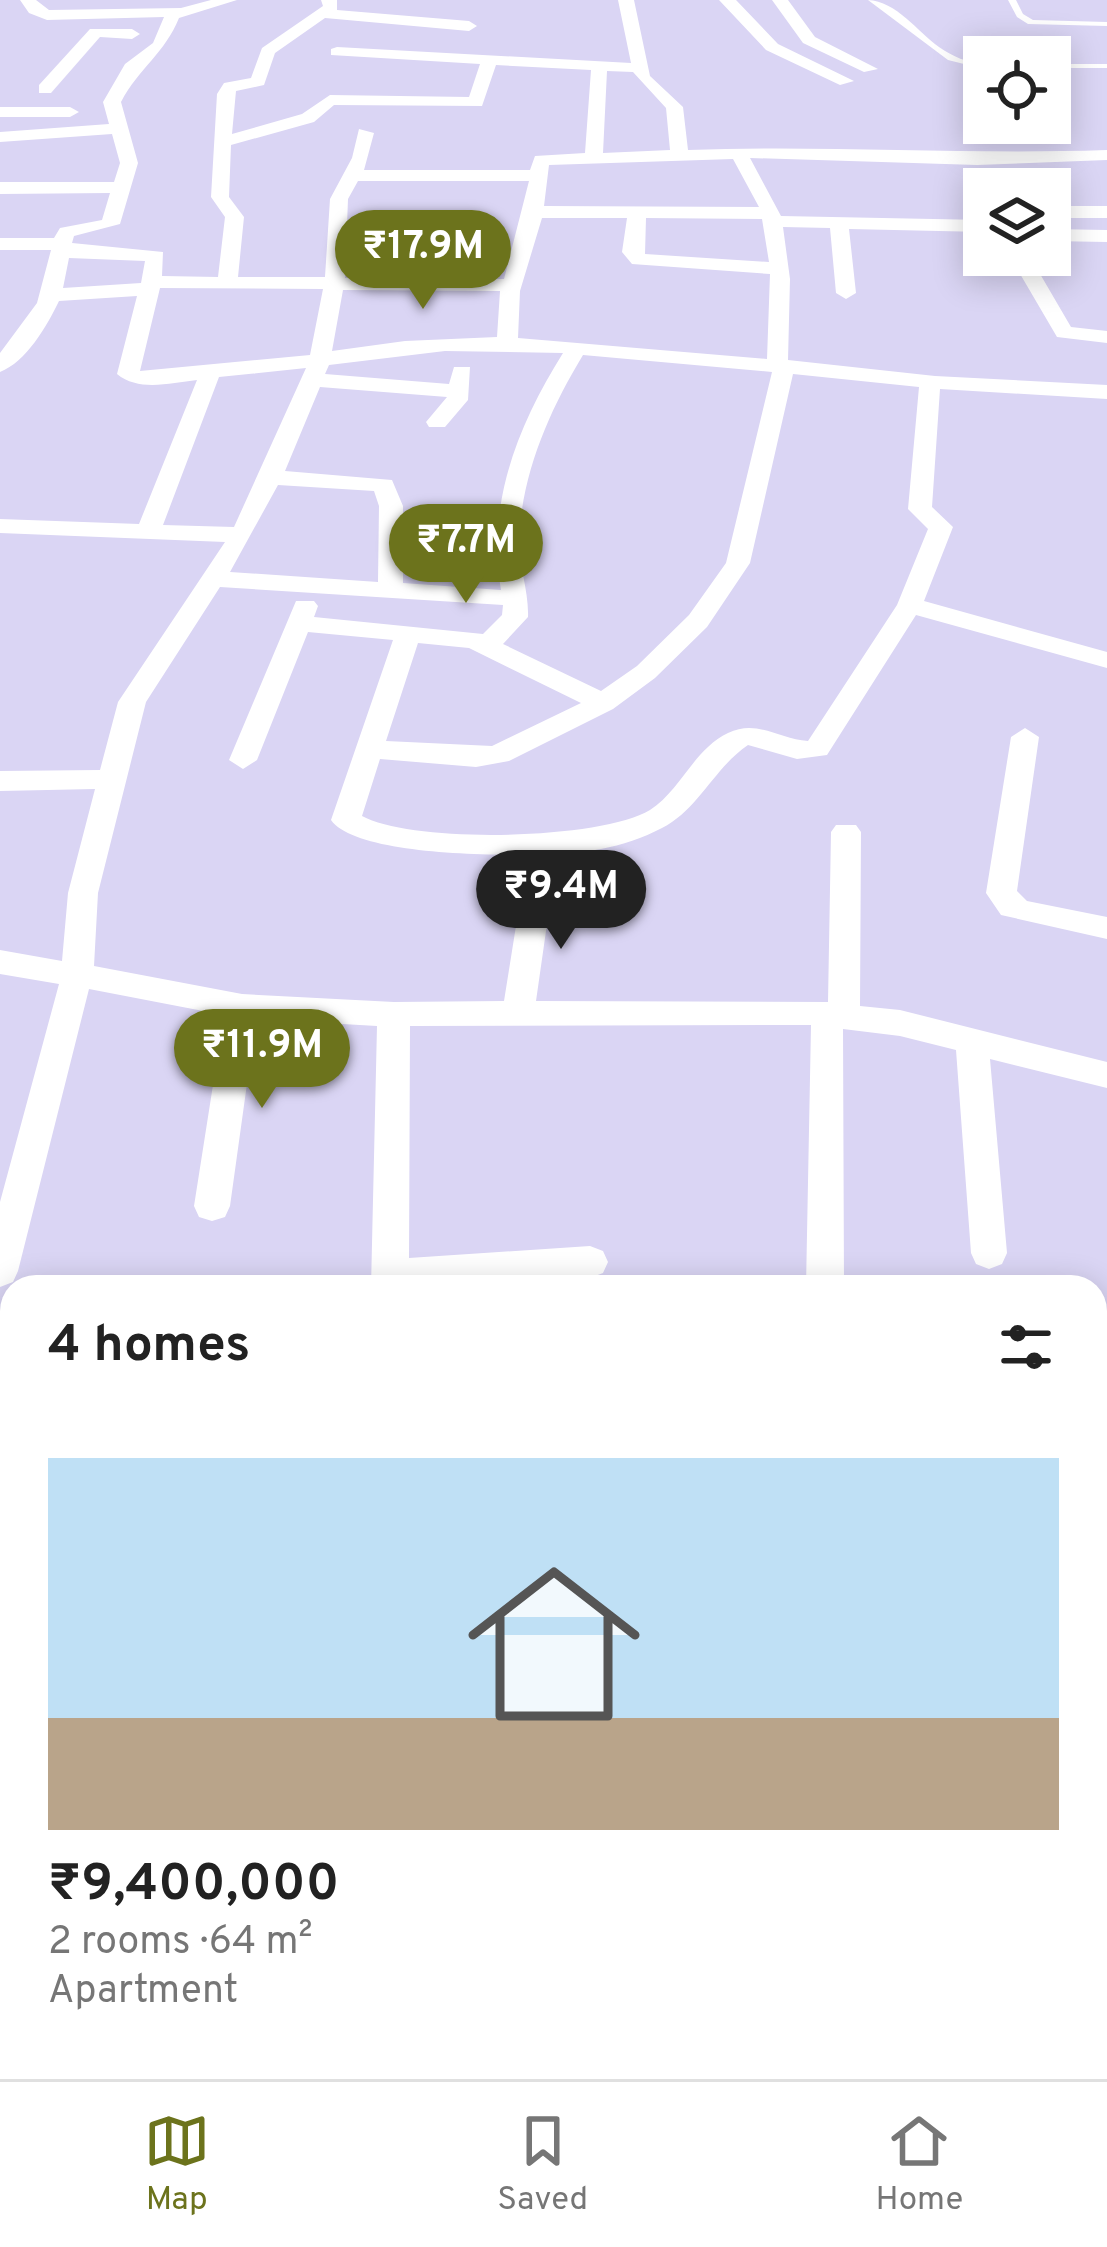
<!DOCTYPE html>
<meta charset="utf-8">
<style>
body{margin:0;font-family:Overpass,sans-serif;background:#f2f2f2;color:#222;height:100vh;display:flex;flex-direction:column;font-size:45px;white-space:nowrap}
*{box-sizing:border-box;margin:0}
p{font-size:39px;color:#767676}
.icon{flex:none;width:66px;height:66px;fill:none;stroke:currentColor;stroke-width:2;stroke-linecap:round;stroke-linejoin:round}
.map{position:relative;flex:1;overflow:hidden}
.details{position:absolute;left:0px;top:1275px;width:1107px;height:804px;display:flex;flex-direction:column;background:#fff;border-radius:36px 36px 0 0;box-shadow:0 6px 30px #0003}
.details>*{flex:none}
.tools{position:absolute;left:963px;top:36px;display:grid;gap:24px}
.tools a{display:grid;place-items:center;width:108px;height:108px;border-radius:0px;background:#fff;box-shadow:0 6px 30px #0003;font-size:60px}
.price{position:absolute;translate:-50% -102px;padding:0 27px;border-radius:42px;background:#6c731c;color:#fff;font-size:39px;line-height:78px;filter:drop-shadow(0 3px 6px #0008)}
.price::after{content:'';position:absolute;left:50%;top:72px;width:36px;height:27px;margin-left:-18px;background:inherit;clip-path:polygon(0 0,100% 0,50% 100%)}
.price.current{background:#222;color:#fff}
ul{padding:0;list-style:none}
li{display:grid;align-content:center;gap:24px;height:636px;padding:0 48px}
li span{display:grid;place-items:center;height:372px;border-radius:0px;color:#555}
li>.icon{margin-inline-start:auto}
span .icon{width:216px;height:216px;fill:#fffc;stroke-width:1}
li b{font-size:51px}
h2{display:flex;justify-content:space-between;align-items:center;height:144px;padding:0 48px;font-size:51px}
.tab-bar{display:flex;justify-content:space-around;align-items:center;height:168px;border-top:3px solid #e0e0e0;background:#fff;font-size:33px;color:#767676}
.tab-bar a{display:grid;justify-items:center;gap:6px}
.tab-bar .current{color:#6c731c}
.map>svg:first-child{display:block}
</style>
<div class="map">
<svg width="1107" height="2079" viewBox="0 0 1107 2079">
<rect width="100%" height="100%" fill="#dad5f4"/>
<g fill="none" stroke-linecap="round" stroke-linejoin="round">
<g fill="#fff" fill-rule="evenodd">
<path d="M868 0C896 1 918 32 939 47 953 57 967 62 984 65V69L948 60Z"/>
<path d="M1008 0H1016L1023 14 1033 20 1107 22V26L1028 24 1017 17Z"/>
<rect x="1050" y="64" width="57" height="4"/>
</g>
<g fill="#fff" fill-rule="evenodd">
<path d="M20 0H36L49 10 181 8 211 0H237L179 18C165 53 139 68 121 102L138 163 120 224 74 236 72 243 163 252 162 276 218 277 225 217 211 197 217 94 224 83 251 78 262 48 323 6 321 0H337V10L469 21 477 26 469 31 325 18 275 53 264 85 236 91 232 134 302 114 330 95 469 97 480 64 331 55V49L337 47 631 63 618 0H634L650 76 683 107 688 150C828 145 967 155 1107 150V160L977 165 750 158 781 216 984 220V232L849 229 856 293 846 299 836 293 830 228 783 227 790 279 788 360 935 376 1107 385V399L940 389 932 507 953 527 924 601 1107 652V668L916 615 827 755 797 759 748 745C714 768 698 810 662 828 643 838 622 845 601 849 553 858 359 861 331 820L393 640 308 632 257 760 243 769 229 760 296 601H314L318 606 314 617 483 634 502 615 503 605 220 587 146 702 98 893 94 966 242 994 394 1002 504 1001 523 882 527 874H549L553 882 536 1001 828 1002 831 832 836 825H856L861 832 860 1006 900 1010 1107 1062V1088L990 1059 1007 1253 1002 1264 989 1269 976 1264 971 1253 956 1050 900 1036 843 1029 844 1287H806L811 1025 410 1026 409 1258 590 1246 603 1251 608 1262 603 1273 590 1278 371 1287 377 1026 256 1019 230 1206 225 1217 212 1221 199 1217 194 1206 224 1015 89 989 18 1271 13 1282 0 1287V1202L59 984 0 974V950L62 961 68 893 95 789 0 791V771L100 770 118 702 225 542 0 533V519L139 524 197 380C170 383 139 392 117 374L137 296 59 301C47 326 26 362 0 372V353L37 303 51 250H0V238H54L60 228 102 220 110 193 0 194V182H114L120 163 112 134 0 142V132L109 124 103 102 125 64 153 43 164 17 47 20 29 13ZM496 65 591 70 585 153 535 156 530 170H364L374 133 359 129 352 158 330 199 325 277H238L244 217 229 197 231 145 314 122 334 105 482 106ZM607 71 633 72 666 108 670 150 603 153ZM733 159 759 207 544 206 549 165ZM358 181H529L504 279 345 278 348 199ZM542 218H627L622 252 632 264 770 274 767 359 518 338 520 291ZM646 218 762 219 769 262 645 254ZM69 258 145 261 141 283 63 288ZM160 288 323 289 310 355 140 371ZM343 290 500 291 497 337 405 341 332 351ZM445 351 563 353C518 425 486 504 501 590L403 583V506L392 480 285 471 320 387 447 397 426 422 429 427H445L468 400 470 367H454L449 384 325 374 329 365ZM583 355 772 372 726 563 689 615 637 666 601 691 503 644 528 617C529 591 519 567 519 542 521 475 549 411 583 355ZM306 368 234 527 163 525 219 377ZM793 374 919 387 908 509 928 529 897 605 808 741C779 739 757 719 728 733 694 749 681 790 650 810 600 840 413 844 362 816L380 759 476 767 509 761 613 709 655 678 707 627 750 563ZM278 485 374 491 379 506 378 582 230 572ZM418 643 469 648 581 703 492 746 386 741Z"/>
<path d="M719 0H736L778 44 854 81 840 85 766 50Z"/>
<path d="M772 0H788L815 37 878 69 864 72 803 43Z"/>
<path d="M90 29H132L140 34 132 39 100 37 51 93H39V85Z"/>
<path d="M0 107H70L79 112 70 117H0Z"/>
<rect x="1050" y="206" width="57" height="12"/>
<path d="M1050 229 1107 230V242L1050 241Z"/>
<path d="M1009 255H1029L1071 327 1107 331V343L1057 337Z"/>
<path d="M1025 728 1039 737 1017 891 1027 901 1107 917V939L1001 915 986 893 1011 737Z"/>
<rect x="0" y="1447" width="12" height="38"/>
<path d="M1095 1555 1107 1559V1601L1095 1597Z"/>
<path d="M1107 1616V1727L1095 1732V1621Z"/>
<path d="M1095 1840 1107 1844V1892L1095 1888Z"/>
<path d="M0 1849 12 1850V1898L0 1897Z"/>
<path d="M504 2067H554L552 2079H502Z"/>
<path d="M942 2067H1027L1032 2079H937Z"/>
</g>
</g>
</svg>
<div class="tools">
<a><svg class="icon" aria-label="locate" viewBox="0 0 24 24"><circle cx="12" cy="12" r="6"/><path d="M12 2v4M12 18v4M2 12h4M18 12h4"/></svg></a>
<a><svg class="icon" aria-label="layers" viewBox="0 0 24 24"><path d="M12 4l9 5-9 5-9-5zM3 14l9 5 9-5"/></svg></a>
</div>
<b class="price" style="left:423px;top:312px">₹17.9M</b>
<b class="price" style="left:466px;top:606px">₹7.7M</b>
<b class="price current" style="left:561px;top:952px">₹9.4M</b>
<b class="price" style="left:262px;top:1111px">₹11.9M</b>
<section class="details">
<h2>4 homes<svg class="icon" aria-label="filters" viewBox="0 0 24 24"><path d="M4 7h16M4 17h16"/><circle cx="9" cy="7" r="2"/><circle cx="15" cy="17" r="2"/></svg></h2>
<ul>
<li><span style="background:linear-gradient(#bfe0f5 70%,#b9a48a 0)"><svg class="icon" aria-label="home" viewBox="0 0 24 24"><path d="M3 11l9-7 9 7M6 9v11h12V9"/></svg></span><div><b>₹9,400,000</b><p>2 rooms · 64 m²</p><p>Apartment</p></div></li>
</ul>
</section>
</div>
<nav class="tab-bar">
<a class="current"><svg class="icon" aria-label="map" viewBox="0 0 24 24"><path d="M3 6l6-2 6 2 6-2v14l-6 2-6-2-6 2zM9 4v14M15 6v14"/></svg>Map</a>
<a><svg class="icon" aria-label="saved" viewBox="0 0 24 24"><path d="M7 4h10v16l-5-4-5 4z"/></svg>Saved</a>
<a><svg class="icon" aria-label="home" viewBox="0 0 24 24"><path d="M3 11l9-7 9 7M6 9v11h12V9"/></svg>Home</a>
</nav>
